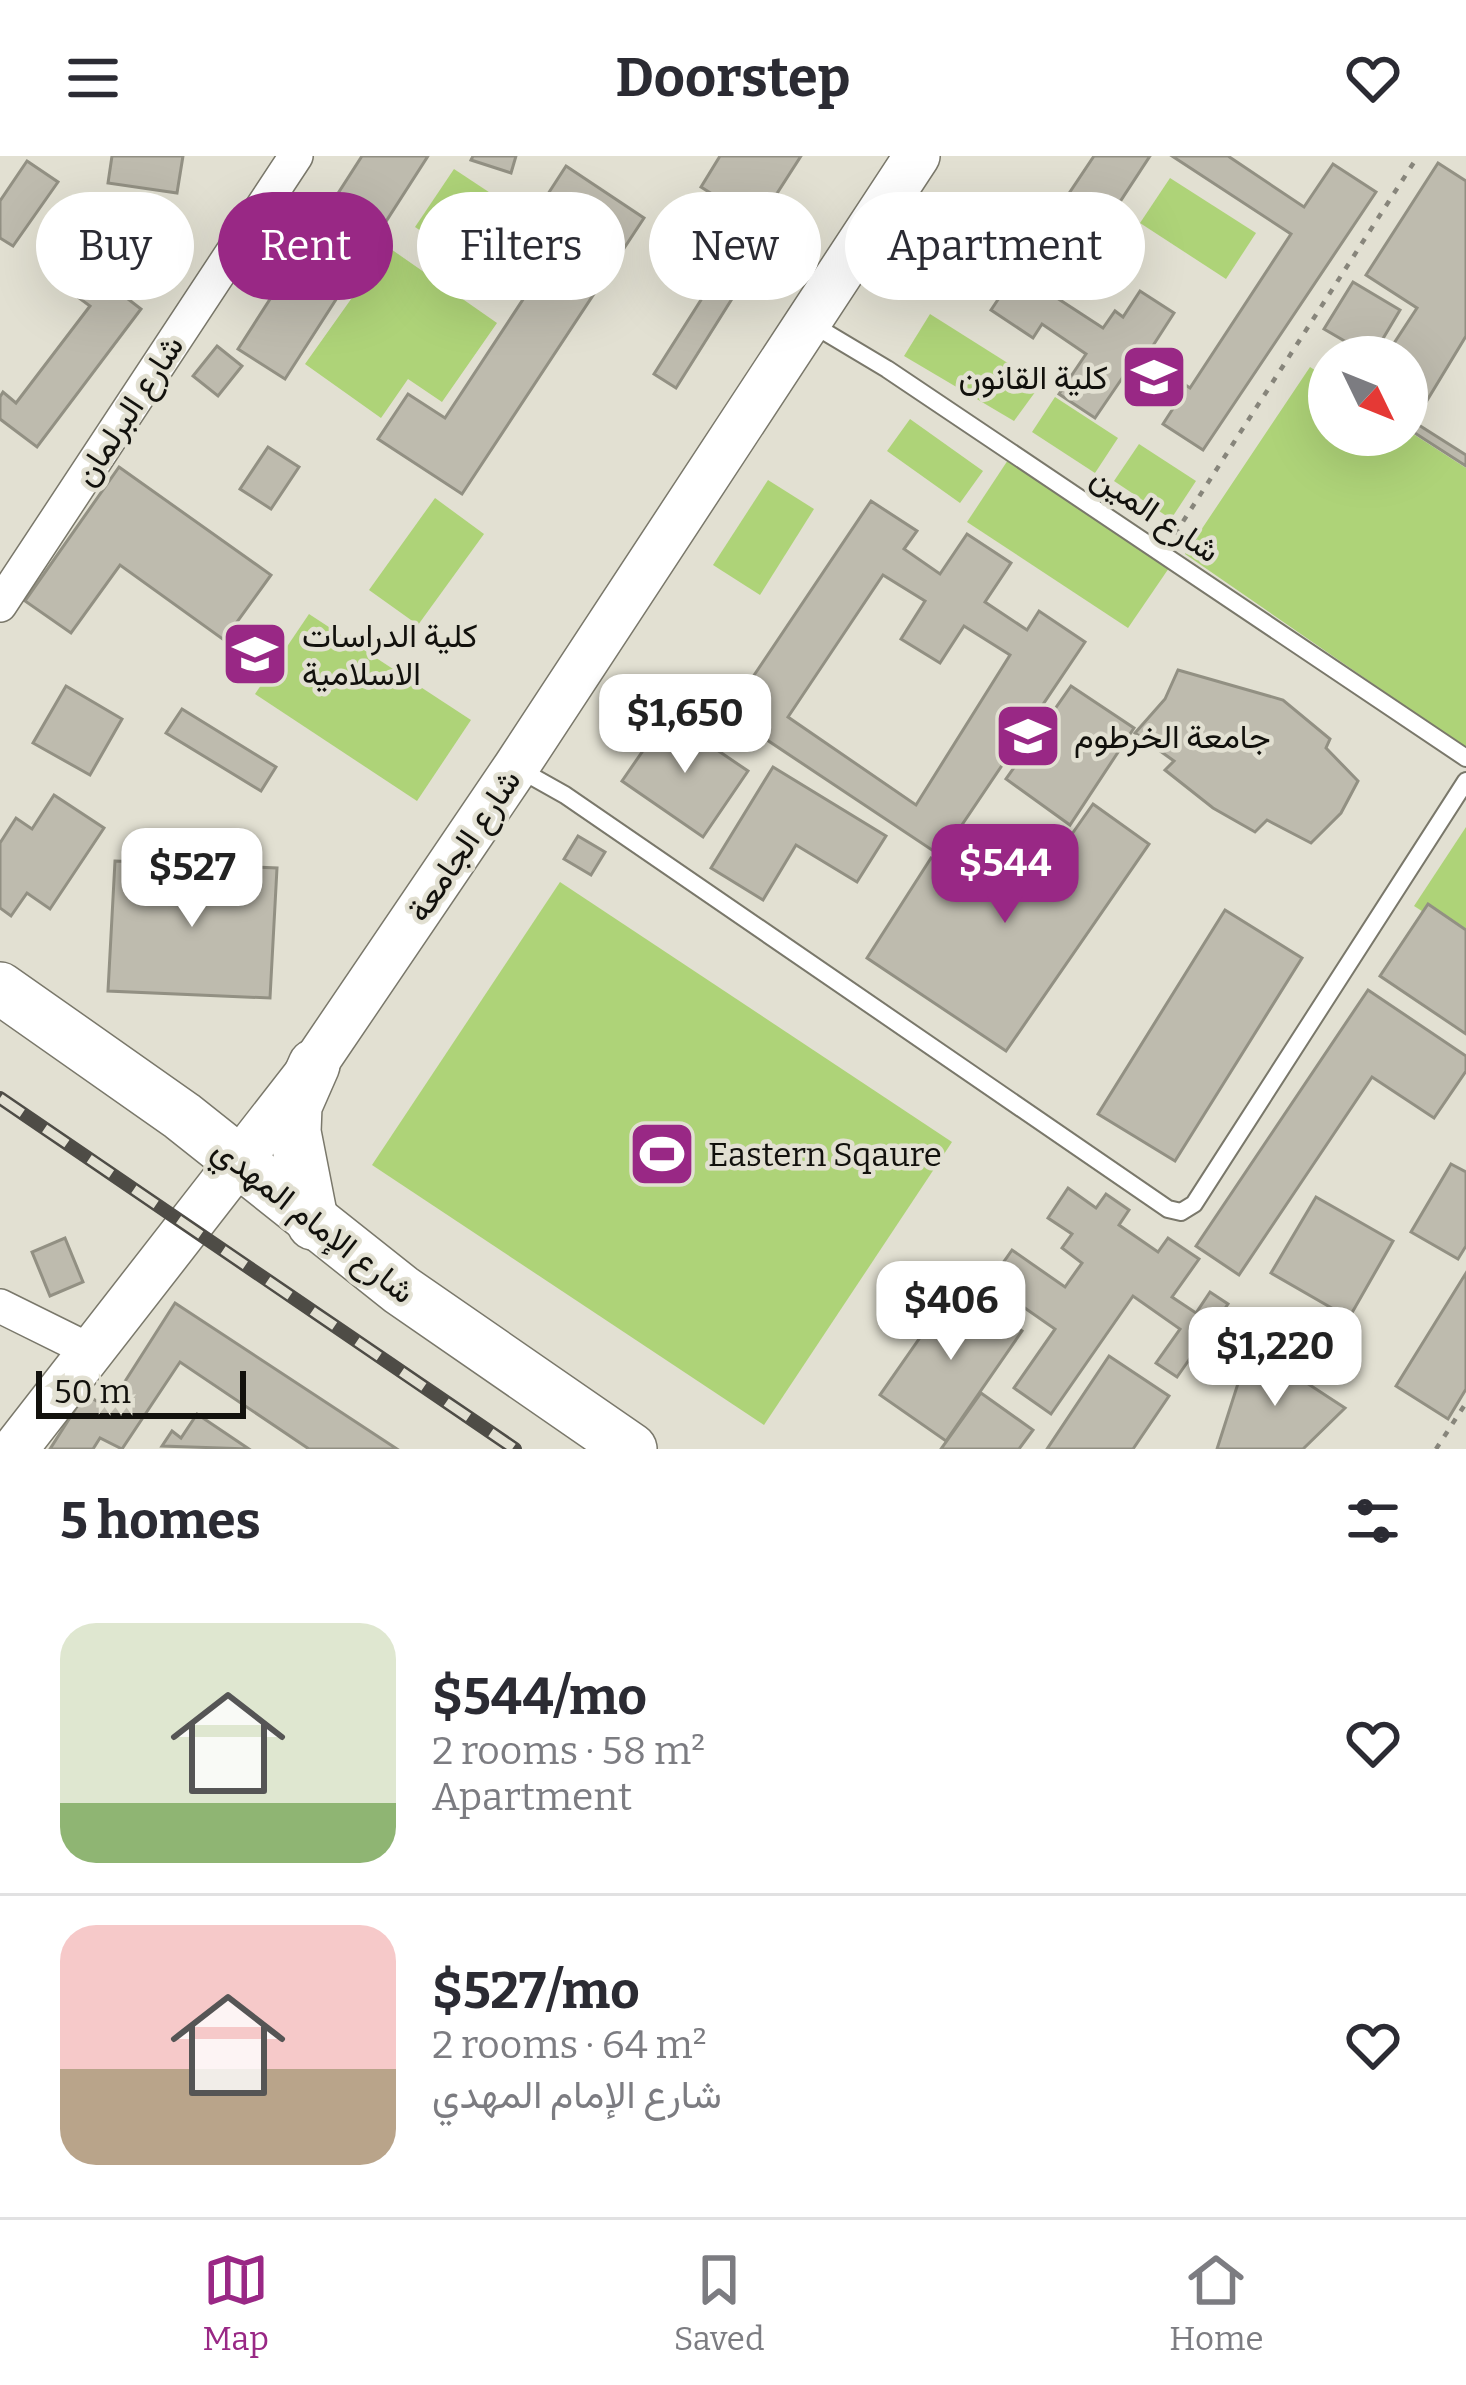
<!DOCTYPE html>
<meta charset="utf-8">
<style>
body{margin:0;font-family:Bitter,Vazirmatn,serif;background:#f7f7f7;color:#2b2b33;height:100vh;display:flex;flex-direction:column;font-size:45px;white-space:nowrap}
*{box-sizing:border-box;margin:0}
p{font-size:39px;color:#7c7c81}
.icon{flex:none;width:66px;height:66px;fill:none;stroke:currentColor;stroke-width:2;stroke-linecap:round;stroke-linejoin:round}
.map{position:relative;height:1293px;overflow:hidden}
.drawer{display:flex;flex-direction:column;background:#fff;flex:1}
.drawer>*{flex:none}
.top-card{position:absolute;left:36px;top:36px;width:1395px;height:108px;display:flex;gap:24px}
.needle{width:78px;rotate:133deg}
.fabs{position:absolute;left:1308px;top:180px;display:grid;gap:24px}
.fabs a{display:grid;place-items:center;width:120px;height:120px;border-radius:50%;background:#fff;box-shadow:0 12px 48px #0002;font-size:60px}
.scale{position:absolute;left:36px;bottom:30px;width:210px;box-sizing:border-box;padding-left:12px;border:6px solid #12110d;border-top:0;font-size:33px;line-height:42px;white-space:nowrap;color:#12110d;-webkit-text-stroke:9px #e2e0d2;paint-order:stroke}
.price{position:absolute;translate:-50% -102px;padding:0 27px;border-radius:24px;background:#fff;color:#222;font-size:39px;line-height:78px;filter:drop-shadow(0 3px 6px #0008)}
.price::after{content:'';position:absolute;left:50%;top:72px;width:36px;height:27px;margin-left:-18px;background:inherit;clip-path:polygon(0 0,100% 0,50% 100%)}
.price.current{background:#992885;color:#fff}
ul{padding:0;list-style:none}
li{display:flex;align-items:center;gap:36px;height:300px;padding:0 60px}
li+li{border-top:3px solid #e1e1e2}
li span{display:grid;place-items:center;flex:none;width:336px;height:240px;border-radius:36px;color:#555}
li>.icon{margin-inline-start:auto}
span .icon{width:144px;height:144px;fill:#fffc;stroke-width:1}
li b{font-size:51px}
h2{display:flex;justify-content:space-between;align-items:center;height:144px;padding:0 60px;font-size:51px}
.tag{padding:0 42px;border-radius:54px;background:#fff;box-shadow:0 12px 48px #0002;font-size:42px;line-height:108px}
.tag.current{background:#992885;color:#fff}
header{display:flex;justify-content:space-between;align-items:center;height:156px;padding:0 60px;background:#fff;font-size:54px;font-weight:700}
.tab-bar{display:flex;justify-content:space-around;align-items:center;height:168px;border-top:3px solid #e1e1e2;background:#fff;font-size:33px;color:#7c7c81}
.tab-bar a{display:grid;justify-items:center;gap:6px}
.tab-bar .current{color:#992885}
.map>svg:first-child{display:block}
</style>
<header><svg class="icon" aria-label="menu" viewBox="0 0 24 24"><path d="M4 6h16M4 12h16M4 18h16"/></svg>Doorstep<svg class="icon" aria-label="heart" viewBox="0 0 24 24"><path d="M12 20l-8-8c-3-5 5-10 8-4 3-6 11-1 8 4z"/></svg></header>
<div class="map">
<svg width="1466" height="1293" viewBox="0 0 1466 1293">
<rect width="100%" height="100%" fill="#e2e0d2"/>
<g fill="#aed378">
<path d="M454 13 554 79 515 137 415 71Z"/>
<path d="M1170 22 1256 77 1226 123 1140 67Z"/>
<path d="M388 91 497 167 442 246 408 223 381 262 305 208Z"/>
<path d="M930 158 1041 228 1014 265 904 200Z"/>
<path d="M1310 211 1329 223V279H1407V274L1466 312V592L1185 398Z"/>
<path d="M1055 241 1118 282 1095 317 1032 276Z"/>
<path d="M910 263 983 315 960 347 887 295Z"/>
<path d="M1139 288 1196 325 1171 363 1114 325Z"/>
<path d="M1008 304 1169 412 1128 472 967 366Z"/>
<path d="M768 324 814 353 760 439 713 409Z"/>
<path d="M435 342 484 378 418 469 369 434Z"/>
<path d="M309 458 471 564 417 645 255 538Z"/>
<path d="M1466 671V783L1414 750Z"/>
<path d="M560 726 952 986 764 1269 372 1009Z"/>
</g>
<g fill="#bebbae" stroke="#929083" stroke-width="3" fill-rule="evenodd">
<path d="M112 0H183L177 37 108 27Z"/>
<path d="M362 0H428L285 223 238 193Z"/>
<path d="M473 0H516L511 17 471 4Z"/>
<path d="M720 0H801L758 67 701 31Z"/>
<path d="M1094 0H1150L1057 142 1103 172 1115 155 1123 161 1140 135 1174 157 1145 202 1190 232 1291 78 1172 0H1228L1304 51 1333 8 1376 36 1203 294 1163 268 1174 251 1125 218 1095 262 1059 238 1086 198 1042 168 1033 182 991 154Z"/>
<path d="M27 5 58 26 13 90 0 82V45Z"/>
<path d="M1438 7 1466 25V180L1414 266 1466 299V310L1407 272V201H1385L1417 152 1366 119Z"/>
<path d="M566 10 644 62 462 338 378 283 408 238 445 262 566 78 535 58Z"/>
<path d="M139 68 186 102 165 131 118 98Z"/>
<path d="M93 116 141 153 37 291 0 263V241L3 236 16 247 90 150 75 139Z"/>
<path d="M713 125 735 138 676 232 654 218Z"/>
<path d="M1353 126 1400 154 1372 201 1324 173Z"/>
<path d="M217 190 242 210 218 240 193 220Z"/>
<path d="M268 291 299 311 271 353 240 333Z"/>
<path d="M119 311 271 419 224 484 120 409 71 477 25 445Z"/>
<path d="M871 345 917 375 904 393 940 418 967 378 1011 407 985 446 1027 474 1039 455 1085 486 941 700 728 558ZM883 419 925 445 901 483 940 507 964 470 1010 499 916 649 788 561Z"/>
<path d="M1178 514 1283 544 1330 583 1326 592 1358 625 1341 657 1311 687 1267 664 1255 676 1213 652 1165 614 1174 605 1135 577 1165 543Z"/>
<path d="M66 530 122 563 90 619 33 587Z"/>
<path d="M1071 530 1134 572 1070 669 1006 623Z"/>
<path d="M182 553 276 611 261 635 166 577Z"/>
<path d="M667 560 748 615 703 681 622 625Z"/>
<path d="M773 611 886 680 857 726 796 689 763 744 711 712Z"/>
<path d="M54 639 104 672 50 753 27 737 11 760 0 752V687L16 662 32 673Z"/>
<path d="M1093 648 1149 688 1006 895 867 802 931 702 968 725 995 684 1046 715Z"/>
<path d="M578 680 605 696 591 719 564 703Z"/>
<path d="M115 705 277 712 270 842 108 835Z"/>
<path d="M1428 748 1466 774V878L1380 820Z"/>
<path d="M1225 754 1302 802 1175 1005 1098 958Z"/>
<path d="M1368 834 1466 900V915L1434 962 1372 921 1239 1119 1196 1090Z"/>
<path d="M1451 1008 1466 1016V1090L1458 1103 1411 1076Z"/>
<path d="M1068 1032 1096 1052 1106 1038 1129 1054 1119 1069 1158 1096 1168 1082 1199 1103 1172 1141 1196 1157 1210 1136 1228 1148 1177 1221 1156 1207 1180 1173 1133 1140 1051 1258 1014 1232 1055 1173 989 1127 1012 1094 1065 1131 1082 1107 1062 1092 1072 1078 1048 1062Z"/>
<path d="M1316 1041 1393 1085 1349 1162 1271 1117Z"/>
<path d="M65 1082 83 1126 50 1140 32 1096Z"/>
<path d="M1466 1117V1233L1448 1263 1396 1230Z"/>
<path d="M956 1130 1022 1175 946 1285 880 1239Z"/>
<path d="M175 1147 397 1293H309L180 1206 122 1293 100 1282 93 1293H50L85 1238 108 1252Z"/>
<path d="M1250 1190 1345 1252 1303 1293H1217Z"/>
<path d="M1109 1200 1169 1240 1133 1293H1047Z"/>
<path d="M981 1237 1033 1274 1019 1293H941Z"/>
<path d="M197 1258 249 1293 162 1290 172 1275 181 1282Z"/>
</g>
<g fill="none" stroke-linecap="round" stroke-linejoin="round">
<g stroke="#7a786b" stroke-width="20">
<g id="lane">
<path d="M810 167 887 213 1466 602"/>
<path d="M517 612 565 639 1168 1053 1181 1056 1194 1048 1466 625"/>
</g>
</g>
<g stroke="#7a786b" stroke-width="36">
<g id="street">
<path d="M0 449 296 0"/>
<path d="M0 1150 91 1195"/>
</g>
</g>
<g stroke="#7a786b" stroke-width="48">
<path id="secondary" d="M15 1293 314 909 516 611 917 0"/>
</g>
<g stroke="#7a786b" stroke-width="54">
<g id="primary">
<path d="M0 832 182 960 401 1134 631 1293"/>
<path d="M313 1068 295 976 296 950 314 909"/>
</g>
</g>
<g stroke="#87857b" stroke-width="4.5" stroke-dasharray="6 9" stroke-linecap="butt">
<path d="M1175 378 1418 0"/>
<path d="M1436 1293 1466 1247"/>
</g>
<use href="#lane" stroke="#fff" stroke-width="16"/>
<use href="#street" stroke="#fff" stroke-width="33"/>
<use href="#secondary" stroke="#fff" stroke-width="45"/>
<use href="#primary" stroke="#fff" stroke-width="51"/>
<g stroke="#4e4c46" stroke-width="14">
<path id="rail" d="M0 942 515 1293"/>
</g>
<use href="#rail" stroke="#e2e0d2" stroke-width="9" stroke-dasharray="27" stroke-linecap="butt"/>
</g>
<defs>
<g id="university-square" transform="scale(3.45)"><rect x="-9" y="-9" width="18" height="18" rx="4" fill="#992885" stroke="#e2e0d2"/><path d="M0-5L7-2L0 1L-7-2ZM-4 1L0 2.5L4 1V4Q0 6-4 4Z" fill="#fff"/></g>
<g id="stadium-square" transform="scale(3.45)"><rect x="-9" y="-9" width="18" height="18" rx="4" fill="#992885" stroke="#e2e0d2"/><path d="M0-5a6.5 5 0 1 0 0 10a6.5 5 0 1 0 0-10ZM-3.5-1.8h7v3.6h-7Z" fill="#fff"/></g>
</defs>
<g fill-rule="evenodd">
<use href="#university-square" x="1154" y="221"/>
<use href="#university-square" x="255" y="498"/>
<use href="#university-square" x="1028" y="580"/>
<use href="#stadium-square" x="662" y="998"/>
</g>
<g text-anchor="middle" stroke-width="9" stroke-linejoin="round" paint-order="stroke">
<g font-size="33" fill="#12110d" stroke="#e2e0d2" text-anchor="start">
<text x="1108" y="233" text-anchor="end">كلية القانون</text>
<text x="302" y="491">كلية الدراسات<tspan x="302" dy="38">الاسلامية</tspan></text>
<text x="1074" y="592">جامعة الخرطوم</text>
<text x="708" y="1010">Eastern Sqaure</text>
</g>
<g font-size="33" fill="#12110d" stroke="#e2e0d2">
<text transform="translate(128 254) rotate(-57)" y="12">شارع البرلمان</text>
<text transform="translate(1156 357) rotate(34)" y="12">شارع المين</text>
<text transform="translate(463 689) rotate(-56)" y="12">شارع الجامعة</text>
<text transform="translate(314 1064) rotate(38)" y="12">شارع الإمام المهدي</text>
</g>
</g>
</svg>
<div class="fabs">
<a><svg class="needle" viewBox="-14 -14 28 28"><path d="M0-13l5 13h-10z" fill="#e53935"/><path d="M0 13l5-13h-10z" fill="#7c7c81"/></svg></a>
</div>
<div class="scale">50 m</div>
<b class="price" style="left:685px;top:620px">$1,650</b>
<b class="price current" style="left:1005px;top:770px">$544</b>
<b class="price" style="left:192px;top:774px">$527</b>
<b class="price" style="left:951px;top:1207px">$406</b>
<b class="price" style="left:1275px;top:1253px">$1,220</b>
<div class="top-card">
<a class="tag">Buy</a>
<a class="tag current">Rent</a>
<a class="tag">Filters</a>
<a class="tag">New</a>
<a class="tag">Apartment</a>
</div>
</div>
<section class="drawer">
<h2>5 homes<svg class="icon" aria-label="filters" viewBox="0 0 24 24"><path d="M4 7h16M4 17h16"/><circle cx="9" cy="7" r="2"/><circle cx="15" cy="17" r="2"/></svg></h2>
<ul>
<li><span style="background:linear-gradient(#dfe7d0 75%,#8fb573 0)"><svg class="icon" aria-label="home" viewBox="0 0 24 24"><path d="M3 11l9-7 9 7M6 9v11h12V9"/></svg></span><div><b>$544/mo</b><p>2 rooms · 58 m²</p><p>Apartment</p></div><svg class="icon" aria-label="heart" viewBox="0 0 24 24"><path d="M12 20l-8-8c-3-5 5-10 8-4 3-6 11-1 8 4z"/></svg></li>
<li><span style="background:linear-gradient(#f6c9c9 60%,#b9a48a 0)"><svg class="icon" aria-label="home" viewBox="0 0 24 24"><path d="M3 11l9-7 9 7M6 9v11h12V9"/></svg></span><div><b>$527/mo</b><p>2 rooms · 64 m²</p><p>شارع الإمام المهدي</p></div><svg class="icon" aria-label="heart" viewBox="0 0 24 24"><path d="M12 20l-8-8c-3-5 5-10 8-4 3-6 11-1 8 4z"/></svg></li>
</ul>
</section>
<nav class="tab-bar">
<a class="current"><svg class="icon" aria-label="map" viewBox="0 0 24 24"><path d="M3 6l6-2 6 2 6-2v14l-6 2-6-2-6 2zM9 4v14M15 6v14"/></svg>Map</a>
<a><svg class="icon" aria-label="saved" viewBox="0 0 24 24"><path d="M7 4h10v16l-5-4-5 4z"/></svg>Saved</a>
<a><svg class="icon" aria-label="home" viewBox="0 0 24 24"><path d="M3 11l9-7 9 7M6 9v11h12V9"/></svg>Home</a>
</nav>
